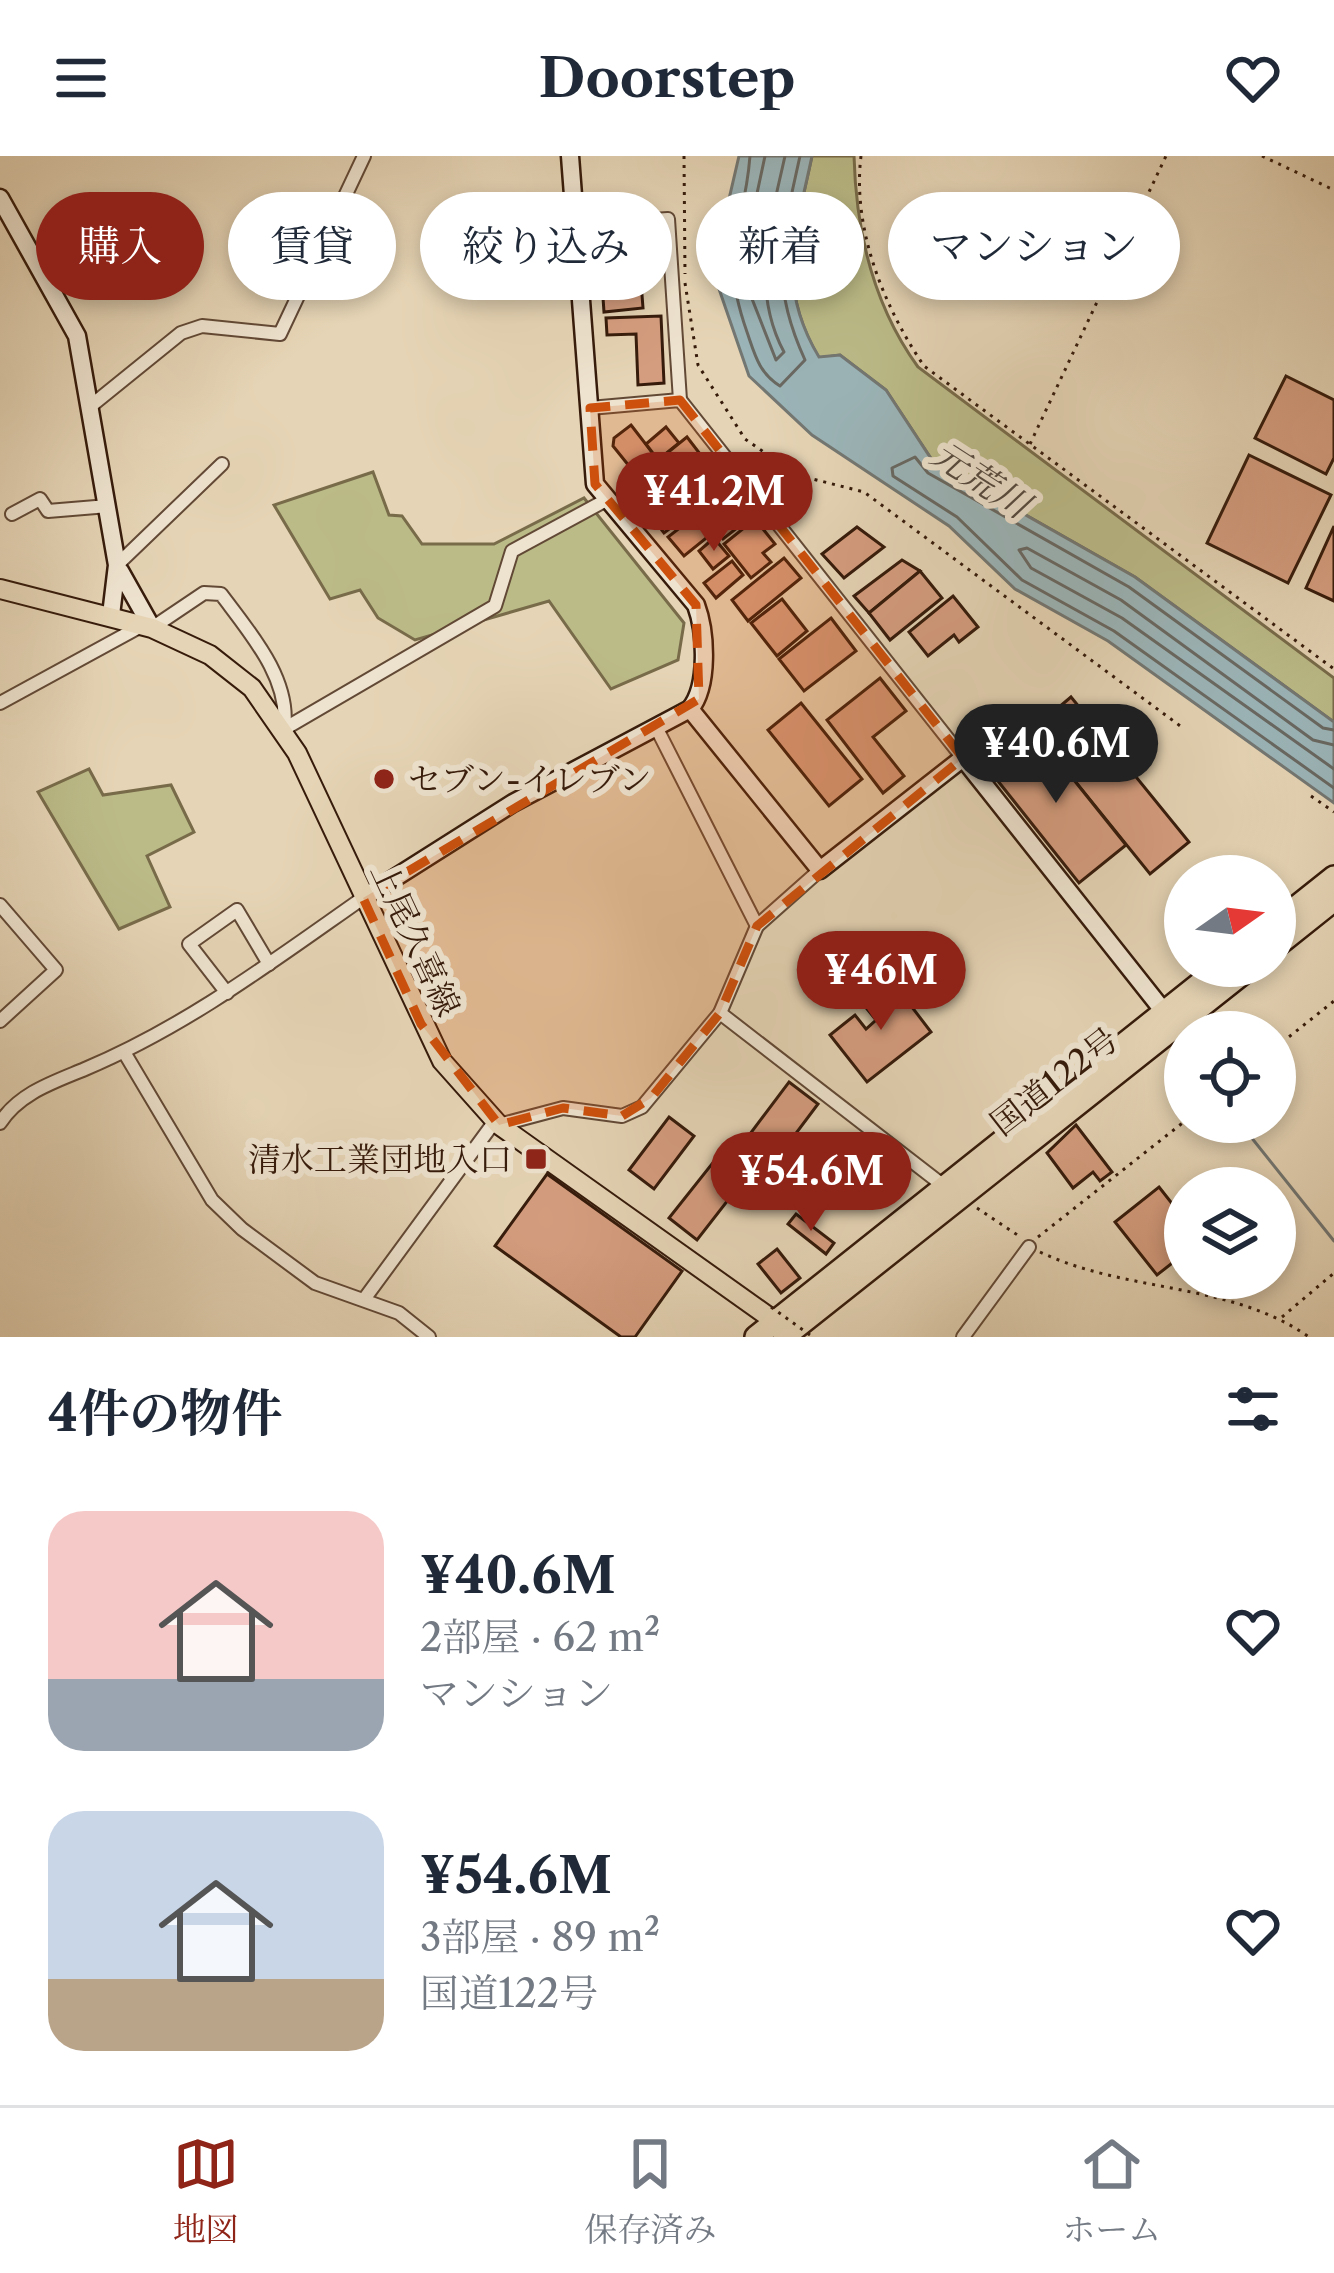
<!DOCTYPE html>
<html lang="ja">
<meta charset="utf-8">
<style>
body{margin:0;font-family:"Libre Caslon Text","Noto Serif JP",serif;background:#f6f6f7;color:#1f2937;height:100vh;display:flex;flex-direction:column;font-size:45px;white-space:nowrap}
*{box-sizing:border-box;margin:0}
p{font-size:39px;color:#747a83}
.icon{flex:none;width:66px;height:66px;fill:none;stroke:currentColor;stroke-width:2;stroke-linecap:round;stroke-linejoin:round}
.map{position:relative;height:1181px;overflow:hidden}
.drawer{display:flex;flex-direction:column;background:#fff;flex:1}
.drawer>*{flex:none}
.guide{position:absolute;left:36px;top:36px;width:1263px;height:108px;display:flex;gap:24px}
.needle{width:78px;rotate:76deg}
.buttons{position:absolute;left:1164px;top:699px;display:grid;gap:24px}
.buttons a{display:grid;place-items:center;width:132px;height:132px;border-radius:50%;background:#fff;box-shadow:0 6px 18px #0003;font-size:60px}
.price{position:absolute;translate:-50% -102px;padding:0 27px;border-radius:42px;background:#8f2418;color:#fff;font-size:39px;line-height:78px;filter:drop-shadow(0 3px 6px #0008)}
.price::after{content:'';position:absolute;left:50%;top:72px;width:36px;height:27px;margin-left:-18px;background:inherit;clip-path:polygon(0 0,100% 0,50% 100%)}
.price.active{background:#222;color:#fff}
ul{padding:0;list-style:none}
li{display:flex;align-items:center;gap:36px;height:300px;padding:0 48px}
li span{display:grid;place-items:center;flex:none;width:336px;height:240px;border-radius:36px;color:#555}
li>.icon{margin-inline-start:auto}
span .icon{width:144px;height:144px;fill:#fffc;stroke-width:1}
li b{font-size:51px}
h2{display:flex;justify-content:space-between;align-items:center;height:144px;padding:0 48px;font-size:51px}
.pill{padding:0 42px;border-radius:54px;background:#fff;box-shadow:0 6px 18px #0003;font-size:42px;line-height:108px}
.pill.active{background:#8f2418;color:#fff}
header{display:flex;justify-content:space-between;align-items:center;height:156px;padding:0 48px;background:#fff;font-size:54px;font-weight:700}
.tab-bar{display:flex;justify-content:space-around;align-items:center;height:168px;border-top:3px solid #e0e1e3;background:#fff;font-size:33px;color:#747a83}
.tab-bar a{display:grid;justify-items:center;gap:6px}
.tab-bar .active{color:#8f2418}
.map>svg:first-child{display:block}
</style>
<header><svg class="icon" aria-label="menu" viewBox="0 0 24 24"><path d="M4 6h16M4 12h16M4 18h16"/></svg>Doorstep<svg class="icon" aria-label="heart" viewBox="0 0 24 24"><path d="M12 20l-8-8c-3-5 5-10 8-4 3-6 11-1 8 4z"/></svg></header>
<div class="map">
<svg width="1334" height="1181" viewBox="0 0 1334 1181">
<rect width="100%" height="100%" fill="#e5d4b5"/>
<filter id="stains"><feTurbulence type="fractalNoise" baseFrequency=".00167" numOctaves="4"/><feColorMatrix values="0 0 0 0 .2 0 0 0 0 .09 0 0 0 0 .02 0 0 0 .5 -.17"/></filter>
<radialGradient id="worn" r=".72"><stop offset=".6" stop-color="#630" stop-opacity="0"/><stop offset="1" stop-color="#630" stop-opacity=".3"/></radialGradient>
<g fill="#bb8" stroke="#786b4a" stroke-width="3">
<path d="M812 0H854C856 76 873 149 918 211L1334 522V566L1135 421 934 307 886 234 840 199 819 202C775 128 796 77 812 0Z"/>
<path d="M373 316 389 359 402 360 422 388H494L584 342 684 467 678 504 611 533 549 445 415 484 378 462 360 434 330 443 274 349Z"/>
<path d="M89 613 103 639 171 629 194 676 147 700 170 751 119 773 38 636Z"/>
</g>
<path fill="#9bb5b9" stroke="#737773" stroke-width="3" d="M739 0H812C796 77 775 128 819 201L840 199 886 234 934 307 1135 421 1334 566V647L1108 485 1015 433 949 370 812 279 749 220 718 130 719 86Z"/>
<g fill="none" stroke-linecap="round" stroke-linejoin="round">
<g stroke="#686862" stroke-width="3">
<path d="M750 0C744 79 717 90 747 176 755 199 759 217 780 230L805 204C768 123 782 83 800 0"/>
<path d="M765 0 746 89 745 125 776 204 784 196C750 132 770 68 785 0"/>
<path d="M1334 574 1323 572 1129 431 928 317 915 301 892 312 893 320 957 361 1022 424 1114 475 1334 632"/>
<path d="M1334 589 1313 584 1121 444 1027 392 1019 394 1031 412 1122 462 1334 613"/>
</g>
<g stroke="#737773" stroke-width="3">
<path d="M1177 890 1185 900"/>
<path d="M1239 966 1334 1085"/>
</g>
</g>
<g fill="#d59d7f" stroke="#361b0b" stroke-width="3">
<path d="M647 76 649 104 601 108 599 80Z"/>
<path d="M648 109 649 125 641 126 643 152 604 156 601 113Z"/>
<path d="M661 160 664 227 638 229 636 178 607 179 606 162Z"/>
<path d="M1286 220 1334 244V302L1326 318 1255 282Z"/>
<path d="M631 269 658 304 638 321 613 290 614 282Z"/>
<path d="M666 271 679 287 658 304 646 288Z"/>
<path d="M687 281 707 307 651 353 630 327Z"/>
<path d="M1249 299 1331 339 1288 427 1207 387Z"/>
<path d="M706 315 746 365 723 383 697 352 664 377 650 359Z"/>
<path d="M695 360 710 379 684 400 668 381Z"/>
<path d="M755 363 775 388 763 397 771 406 751 422 724 388Z"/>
<path d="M1334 370V445L1306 432Z"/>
<path d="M857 371 884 391 844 422 822 398Z"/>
<path d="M714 382 729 400 713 413 699 395Z"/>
<path d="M784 402 801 422 748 465 732 444Z"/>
<path d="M902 404 920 415 869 457 854 440Z"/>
<path d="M732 405 743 419 716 442 704 427Z"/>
<path d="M920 415 942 442 890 484 869 457Z"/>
<path d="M953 440 978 471 959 486 954 479 928 500 909 476Z"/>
<path d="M782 443 807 475 777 500 751 467Z"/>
<path d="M831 462 856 495 804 535 779 503Z"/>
<path d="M880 522 906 555 873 581 904 620 883 637 827 564Z"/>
<path d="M1071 541 1189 686 1150 718 1033 573Z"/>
<path d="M801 547 862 623 829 650 768 574Z"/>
<path d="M1033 573 1126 689 1079 727 986 610Z"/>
<path d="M892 825 931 876 867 926 830 879 855 859 866 873 876 864 863 848Z"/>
<path d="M789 926 818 948 764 1020 735 998Z"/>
<path d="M669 961 694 980 654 1033 629 1014Z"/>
<path d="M1076 969 1112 1016 1100 1025 1093 1016 1073 1032 1047 997Z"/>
<path d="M719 999 746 1021 697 1084 669 1062Z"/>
<path d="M547 1018 682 1115 635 1181H621L495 1090Z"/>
<path d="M1159 1031 1185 1064V1097L1157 1119 1115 1066Z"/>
<path d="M796 1058 834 1087 826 1098 788 1068Z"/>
<path d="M777 1093 800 1122 781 1137 758 1108Z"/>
</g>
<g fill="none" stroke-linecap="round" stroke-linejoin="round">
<g stroke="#624936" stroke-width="16">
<g id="street">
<path d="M575 69 668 63 680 244"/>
<path d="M92 249 181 177 202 170 280 178 364 0"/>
<path d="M590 252 680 244 963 602"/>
<path d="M12 358 40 343 48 355 108 350"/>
<path d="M117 409 222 308"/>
<path d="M152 472 204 437 221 438C250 477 291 523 284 573"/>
<path d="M0 547 143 469"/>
<path d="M656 571 757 770"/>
<path d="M284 573 495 450 512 395 608 343"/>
<path d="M0 749 56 814 0 865"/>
<path d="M227 837 189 788 237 754 269 808"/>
<path d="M720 857 949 1034"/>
<path d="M124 896 212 1044 242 1073 315 1127 399 1157 429 1181"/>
<path d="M0 967C19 937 54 926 85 913 187 870 273 805 363 742"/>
<path d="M499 969 563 952 622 960 642 951 720 857 757 770 820 714"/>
<path d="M365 1142 495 965"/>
<path d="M963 1181 1029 1091"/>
</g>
</g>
<g stroke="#361b0b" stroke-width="21">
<g id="secondary">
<path d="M0 42 77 180 117 409 111 459"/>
<path d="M120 415 152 472"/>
<path d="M690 553 820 714 963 602 1169 862"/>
<path d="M363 742 513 647 690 553C709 530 706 476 696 449L595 328 570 0"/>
</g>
</g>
<g stroke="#361b0b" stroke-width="22">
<path id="primary" d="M0 433 152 472 210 499 252 532 297 597 442 905 499 969 783 1171"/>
</g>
<g stroke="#361b0b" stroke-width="26">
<g id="highway">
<path d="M1275 768 1334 721"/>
<path d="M1275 791 1334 744"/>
<path d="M756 1181 1222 810"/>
<path d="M784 1181 1252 810"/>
</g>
</g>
<g stroke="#361b0b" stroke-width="3" stroke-dasharray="3 6" stroke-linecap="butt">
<path d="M684 0 685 118"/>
<path d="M861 0C852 73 884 151 924 210L1334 513"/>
<path d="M1262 0 1334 34"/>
<path d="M685 127 698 209 745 283 797 319 864 336 1183 572"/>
<path d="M1030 288 1166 0"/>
<path d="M1311 640 1334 656"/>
<path d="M1275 892 1334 845"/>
<path d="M977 1052 1019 1080"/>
<path d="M1038 1081 1185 965"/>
<path d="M1040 1096C1126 1137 1231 1126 1309 1181"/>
<path d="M1282 1161 1334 1117"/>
</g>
<use href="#street" stroke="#eee3cf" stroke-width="12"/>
<use href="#secondary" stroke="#eee3cf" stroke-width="16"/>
<use href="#primary" stroke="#e5d4b5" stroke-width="18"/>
<use href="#highway" stroke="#e5d4b5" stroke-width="21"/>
<path stroke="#361b0b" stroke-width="3" stroke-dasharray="3 6" stroke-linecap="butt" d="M771 1151 810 1179"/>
</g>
<path fill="#cd500c" fill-opacity="0.2" stroke="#cd500c" stroke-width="9" stroke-dasharray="24 15" stroke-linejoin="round" d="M680 244 963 602 757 770 720 857 651 942 622 960 563 952 499 969 421 868 363 742 699 543 696 449 595 328 590 252Z"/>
<g fill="#8f2418" stroke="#eee3cf" stroke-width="4.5">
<circle cx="384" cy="623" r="12"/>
<rect x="524" y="991" width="24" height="24" rx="6"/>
</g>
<g text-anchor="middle" stroke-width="12" stroke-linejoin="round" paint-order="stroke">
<g font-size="33" fill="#361b0b" stroke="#eee3cf" text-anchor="start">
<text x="408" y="635">セブン-イレブン</text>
<text x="512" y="1015" text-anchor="end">清水工業団地入口</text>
</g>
<g font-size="33" fill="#361b0b" stroke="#eee3cf">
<text transform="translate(416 783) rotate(65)" y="12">上尾久喜線</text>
<text transform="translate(1054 925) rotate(-38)" y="12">国道122号</text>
</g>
<g font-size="36" font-style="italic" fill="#54493f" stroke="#eee3cf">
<text transform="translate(981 323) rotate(33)" y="13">元荒川</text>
</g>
</g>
<rect width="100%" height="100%" filter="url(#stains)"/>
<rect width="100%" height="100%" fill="url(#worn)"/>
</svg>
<div class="buttons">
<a><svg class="needle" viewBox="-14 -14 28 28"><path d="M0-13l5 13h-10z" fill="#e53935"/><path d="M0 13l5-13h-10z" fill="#747a83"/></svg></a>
<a><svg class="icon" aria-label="locate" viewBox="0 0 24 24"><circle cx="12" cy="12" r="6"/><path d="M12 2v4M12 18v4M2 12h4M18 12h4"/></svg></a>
<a><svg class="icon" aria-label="layers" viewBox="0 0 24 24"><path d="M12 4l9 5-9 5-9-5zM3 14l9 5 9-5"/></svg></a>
</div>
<b class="price" style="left:714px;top:398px">¥41.2M</b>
<b class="price active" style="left:1056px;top:650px">¥40.6M</b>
<b class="price" style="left:881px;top:877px">¥46M</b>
<b class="price" style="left:811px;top:1078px">¥54.6M</b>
<div class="guide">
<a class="pill active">購入</a>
<a class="pill">賃貸</a>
<a class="pill">絞り込み</a>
<a class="pill">新着</a>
<a class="pill">マンション</a>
</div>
</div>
<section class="drawer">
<h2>4件の物件<svg class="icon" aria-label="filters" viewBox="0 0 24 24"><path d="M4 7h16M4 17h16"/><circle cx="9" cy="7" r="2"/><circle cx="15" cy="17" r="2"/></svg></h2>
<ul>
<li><span style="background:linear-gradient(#f6c9c9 70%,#9aa5b1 0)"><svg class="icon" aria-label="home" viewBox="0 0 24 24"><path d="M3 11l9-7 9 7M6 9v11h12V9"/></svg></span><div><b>¥40.6M</b><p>2部屋 · 62 m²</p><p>マンション</p></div><svg class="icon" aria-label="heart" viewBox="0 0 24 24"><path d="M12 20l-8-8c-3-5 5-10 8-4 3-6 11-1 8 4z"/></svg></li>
<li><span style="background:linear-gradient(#c9d6e8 70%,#b9a48a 0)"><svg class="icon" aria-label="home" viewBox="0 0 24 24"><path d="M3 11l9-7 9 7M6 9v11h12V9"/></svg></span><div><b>¥54.6M</b><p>3部屋 · 89 m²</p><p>国道122号</p></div><svg class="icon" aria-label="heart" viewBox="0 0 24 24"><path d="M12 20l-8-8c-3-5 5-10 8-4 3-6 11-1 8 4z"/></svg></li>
</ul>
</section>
<nav class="tab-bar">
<a class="active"><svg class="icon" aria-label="map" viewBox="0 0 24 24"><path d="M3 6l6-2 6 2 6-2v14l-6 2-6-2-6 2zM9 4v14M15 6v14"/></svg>地図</a>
<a><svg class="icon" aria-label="saved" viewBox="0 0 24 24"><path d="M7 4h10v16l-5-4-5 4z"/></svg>保存済み</a>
<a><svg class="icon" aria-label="home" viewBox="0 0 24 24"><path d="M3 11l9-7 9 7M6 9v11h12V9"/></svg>ホーム</a>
</nav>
